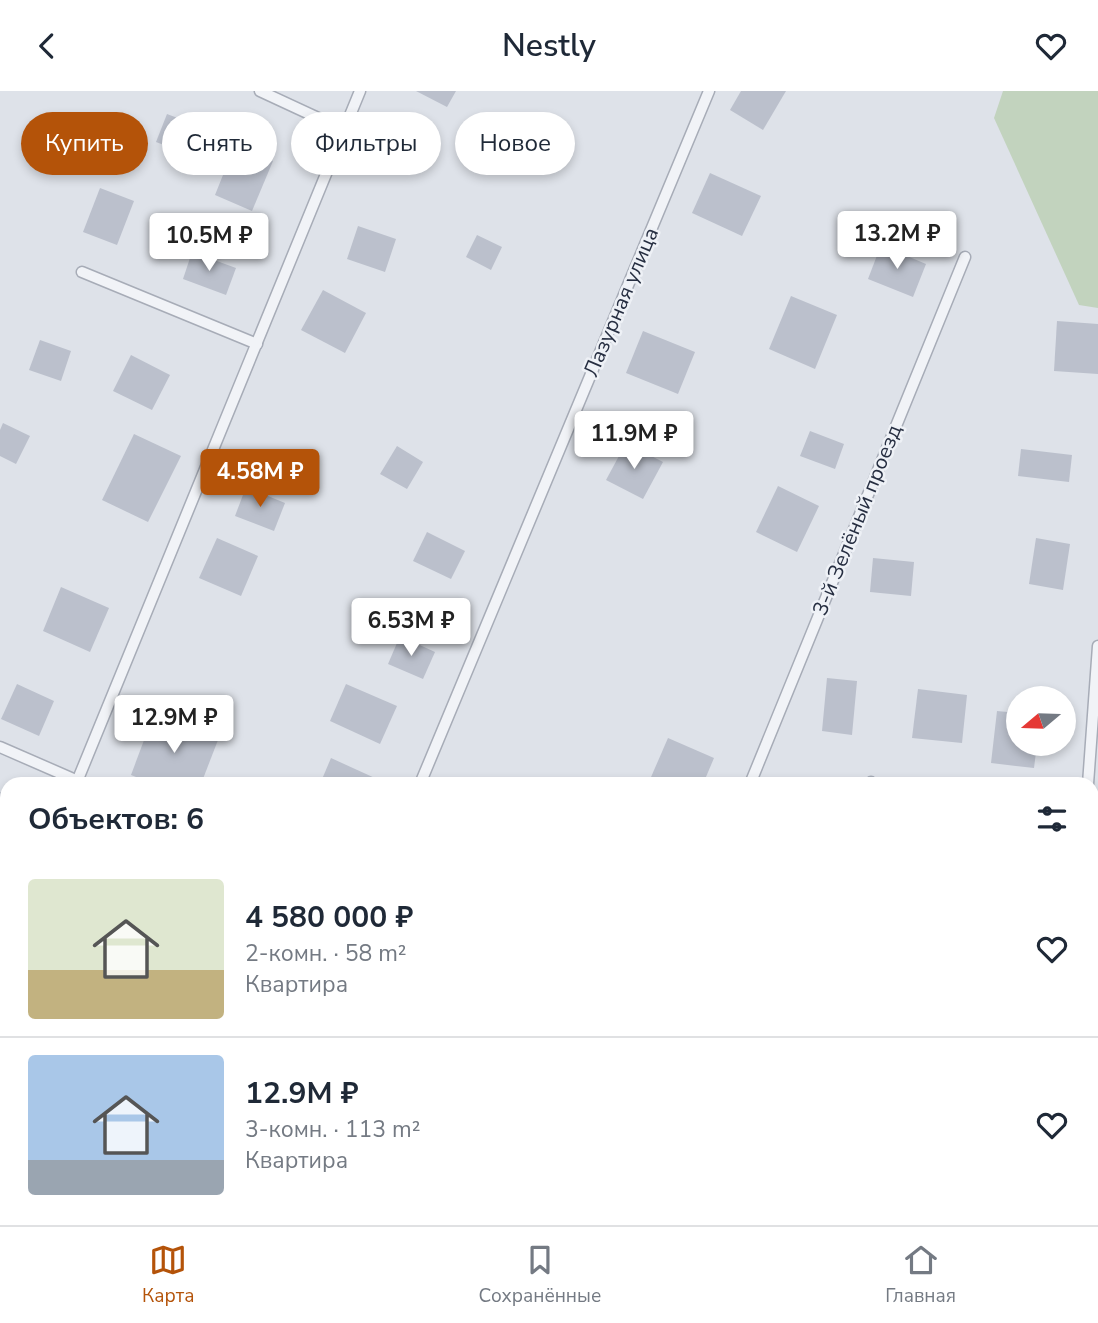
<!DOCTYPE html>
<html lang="ru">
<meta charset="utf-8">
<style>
body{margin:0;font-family:"Nunito Sans",sans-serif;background:#f6f6f7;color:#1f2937;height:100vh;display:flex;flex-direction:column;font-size:26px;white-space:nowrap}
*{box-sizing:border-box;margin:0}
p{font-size:23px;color:#747a83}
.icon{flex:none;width:38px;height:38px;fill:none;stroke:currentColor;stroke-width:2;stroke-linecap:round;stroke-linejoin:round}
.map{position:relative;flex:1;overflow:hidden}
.sheet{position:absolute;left:0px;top:686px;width:1099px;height:448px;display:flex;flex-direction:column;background:#fff;border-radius:21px 21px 0 0;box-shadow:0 4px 10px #0003}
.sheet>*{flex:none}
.top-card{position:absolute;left:21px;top:21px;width:700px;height:63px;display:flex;gap:14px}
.needle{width:46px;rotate:251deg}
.fabs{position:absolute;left:1006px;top:595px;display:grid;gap:14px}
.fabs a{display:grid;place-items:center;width:70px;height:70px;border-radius:50%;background:#fff;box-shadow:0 4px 10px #0003;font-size:35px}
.price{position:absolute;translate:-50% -60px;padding:0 16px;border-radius:7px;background:#fff;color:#222;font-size:23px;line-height:46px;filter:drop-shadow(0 2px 4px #0008)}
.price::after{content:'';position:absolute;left:50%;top:42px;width:21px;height:16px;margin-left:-10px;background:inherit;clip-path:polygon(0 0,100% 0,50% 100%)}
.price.on{background:#b45309;color:#fff}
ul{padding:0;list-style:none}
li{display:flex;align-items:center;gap:21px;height:175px;padding:0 28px}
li+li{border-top:2px solid #e0e1e3}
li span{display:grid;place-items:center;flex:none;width:196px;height:140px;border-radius:7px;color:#555}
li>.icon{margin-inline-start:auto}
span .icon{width:84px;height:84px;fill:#fffc;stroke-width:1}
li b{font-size:30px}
h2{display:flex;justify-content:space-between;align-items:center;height:84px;padding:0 28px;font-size:30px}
.chip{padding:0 24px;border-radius:32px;background:#fff;box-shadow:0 4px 10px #0003;font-size:24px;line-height:63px}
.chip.on{background:#b45309;color:#fff}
header{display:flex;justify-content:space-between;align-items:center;height:91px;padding:0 28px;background:#fff;font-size:32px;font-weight:600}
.tab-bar{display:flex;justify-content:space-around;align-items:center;height:98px;border-top:2px solid #e0e1e3;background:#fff;font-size:19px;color:#747a83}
.tab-bar a{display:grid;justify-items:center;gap:4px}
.tab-bar .on{color:#b45309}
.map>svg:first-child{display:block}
</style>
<header><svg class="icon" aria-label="back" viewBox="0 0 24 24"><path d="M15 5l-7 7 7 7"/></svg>Nestly<svg class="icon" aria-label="heart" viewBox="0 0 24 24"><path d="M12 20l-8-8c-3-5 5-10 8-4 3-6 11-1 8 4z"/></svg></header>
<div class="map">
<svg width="1098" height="1134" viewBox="0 0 1098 1134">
<rect width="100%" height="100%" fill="#dee2e9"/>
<path fill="#c2d3be" d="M1003 0H1098V217L1079 214 994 27Z"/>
<g fill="#bbc0cc">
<path d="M416 0H456L447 16Z"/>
<path d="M741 0H786L763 39 730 19Z"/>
<path d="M167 23 201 36 190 64 156 51Z"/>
<path d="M392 23 438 43 424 76 377 57Z"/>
<path d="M235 54 273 70 252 120 215 104Z"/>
<path d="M710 82 761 105 742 145 692 122Z"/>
<path d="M100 97 134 110 117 154 83 141Z"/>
<path d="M358 135 396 148 385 181 347 168Z"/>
<path d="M477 144 502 156 491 179 466 166Z"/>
<path d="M881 154 926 173 913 206 868 188Z"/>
<path d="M192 161 236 177 226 204 183 188Z"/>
<path d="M323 199 366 222 345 262 301 239Z"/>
<path d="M791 205 837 224 815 278 769 258Z"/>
<path d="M1057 230 1098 233V283L1054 280Z"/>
<path d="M643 240 695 261 678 303 626 282Z"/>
<path d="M40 249 71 260 61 290 29 279Z"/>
<path d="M131 264 170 284 152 319 113 300Z"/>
<path d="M3 332 30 345 16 373 0 365V339Z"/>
<path d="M810 340 844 353 835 378 800 365Z"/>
<path d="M134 343 181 365 148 431 102 409Z"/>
<path d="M626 352 663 371 643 408 606 389Z"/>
<path d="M397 355 423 371 407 398 380 383Z"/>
<path d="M1021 358 1072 364 1069 391 1018 385Z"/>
<path d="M778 395 819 415 797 461 756 441Z"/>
<path d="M246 396 285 412 274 440 235 425Z"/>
<path d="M427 441 465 460 451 488 413 470Z"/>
<path d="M217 447 258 465 241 505 199 487Z"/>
<path d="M1036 447 1070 453 1063 499 1029 493Z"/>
<path d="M873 467 914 471 911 505 870 501Z"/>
<path d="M61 496 109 517 90 561 43 540Z"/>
<path d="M400 545 435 561 423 588 388 573Z"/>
<path d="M827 587 857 590 852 644 822 640Z"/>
<path d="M17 593 54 610 39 645 1 628Z"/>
<path d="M346 593 397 615 380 653 330 630Z"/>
<path d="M918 598 967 604 962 652 912 647Z"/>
<path d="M997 620 1018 622V653H1037L1034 677 991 672Z"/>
<path d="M153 625 218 649 201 693H154L131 684Z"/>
<path d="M668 647 714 667 703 693H648Z"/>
<path d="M331 667 377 688 375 693H320Z"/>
<path d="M0 701 7 703 1 731H0Z"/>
<path d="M0 1003 7 1007V1073L0 1070Z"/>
</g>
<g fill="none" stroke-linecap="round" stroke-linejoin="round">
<g stroke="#a7acb7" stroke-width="13">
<g id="service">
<path d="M260 0 344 39"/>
<path d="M82 181 257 253"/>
<path d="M0 656 78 690"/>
<path d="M76 693 360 0"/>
<path d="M420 693 709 0"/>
<path d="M750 693 965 166"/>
<path d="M871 693V691"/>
<path d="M1088 693 1098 555"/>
<path d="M0 877 7 860"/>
<path d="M0 947 7 950"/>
<path d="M1062 1127 1098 1130"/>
<path d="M235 1134 238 1127"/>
</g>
</g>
<g stroke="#a7acb7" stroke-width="23">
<path id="minor" d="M1092 846H1098"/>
</g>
<use href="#service" stroke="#f1f3f7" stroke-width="10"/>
<use href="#minor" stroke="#f1f3f7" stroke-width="19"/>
</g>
<g text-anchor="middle" stroke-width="5" stroke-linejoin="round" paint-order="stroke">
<g font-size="21" fill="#262e41" stroke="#eef1f6">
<text transform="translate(621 211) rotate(-67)" y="7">Лазурная улица</text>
<text transform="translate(857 429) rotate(-68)" y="7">3-й Зелёный проезд</text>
</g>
</g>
</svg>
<div class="fabs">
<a><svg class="needle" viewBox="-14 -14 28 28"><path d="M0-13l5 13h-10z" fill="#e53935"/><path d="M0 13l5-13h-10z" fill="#747a83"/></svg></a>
</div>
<b class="price" style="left:897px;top:180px">13.2M ₽</b>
<b class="price" style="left:209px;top:182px">10.5M ₽</b>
<b class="price" style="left:634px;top:380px">11.9M ₽</b>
<b class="price on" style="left:260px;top:418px">4.58M ₽</b>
<b class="price" style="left:411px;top:567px">6.53M ₽</b>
<b class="price" style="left:174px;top:664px">12.9M ₽</b>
<div class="top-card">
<a class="chip on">Купить</a>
<a class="chip">Снять</a>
<a class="chip">Фильтры</a>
<a class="chip">Новое</a>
</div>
<section class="sheet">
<h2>Объектов: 6<svg class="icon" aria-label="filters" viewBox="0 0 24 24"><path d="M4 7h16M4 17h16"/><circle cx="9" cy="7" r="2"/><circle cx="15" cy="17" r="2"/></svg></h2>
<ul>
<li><span style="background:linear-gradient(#dfe7d0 65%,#c2b280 0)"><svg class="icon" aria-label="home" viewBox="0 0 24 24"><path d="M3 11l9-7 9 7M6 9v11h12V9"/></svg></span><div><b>4 580 000 ₽</b><p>2-комн. · 58 m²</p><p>Квартира</p></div><svg class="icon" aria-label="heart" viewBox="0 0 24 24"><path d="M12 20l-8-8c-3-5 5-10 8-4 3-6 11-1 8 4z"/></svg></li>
<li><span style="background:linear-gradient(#a9c7e8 75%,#9aa5b1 0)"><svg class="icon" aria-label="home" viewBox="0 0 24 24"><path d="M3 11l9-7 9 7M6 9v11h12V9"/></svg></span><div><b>12.9M ₽</b><p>3-комн. · 113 m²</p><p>Квартира</p></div><svg class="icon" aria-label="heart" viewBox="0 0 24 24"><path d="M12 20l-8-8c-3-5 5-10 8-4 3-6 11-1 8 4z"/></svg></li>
</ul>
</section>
</div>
<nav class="tab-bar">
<a class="on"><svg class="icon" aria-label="map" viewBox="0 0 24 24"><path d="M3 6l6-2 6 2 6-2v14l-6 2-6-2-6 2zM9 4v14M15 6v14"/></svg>Карта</a>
<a><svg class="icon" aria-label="saved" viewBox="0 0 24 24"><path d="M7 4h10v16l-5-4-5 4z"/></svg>Сохранённые</a>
<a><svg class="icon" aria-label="home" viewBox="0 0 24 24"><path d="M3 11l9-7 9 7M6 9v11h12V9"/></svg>Главная</a>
</nav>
